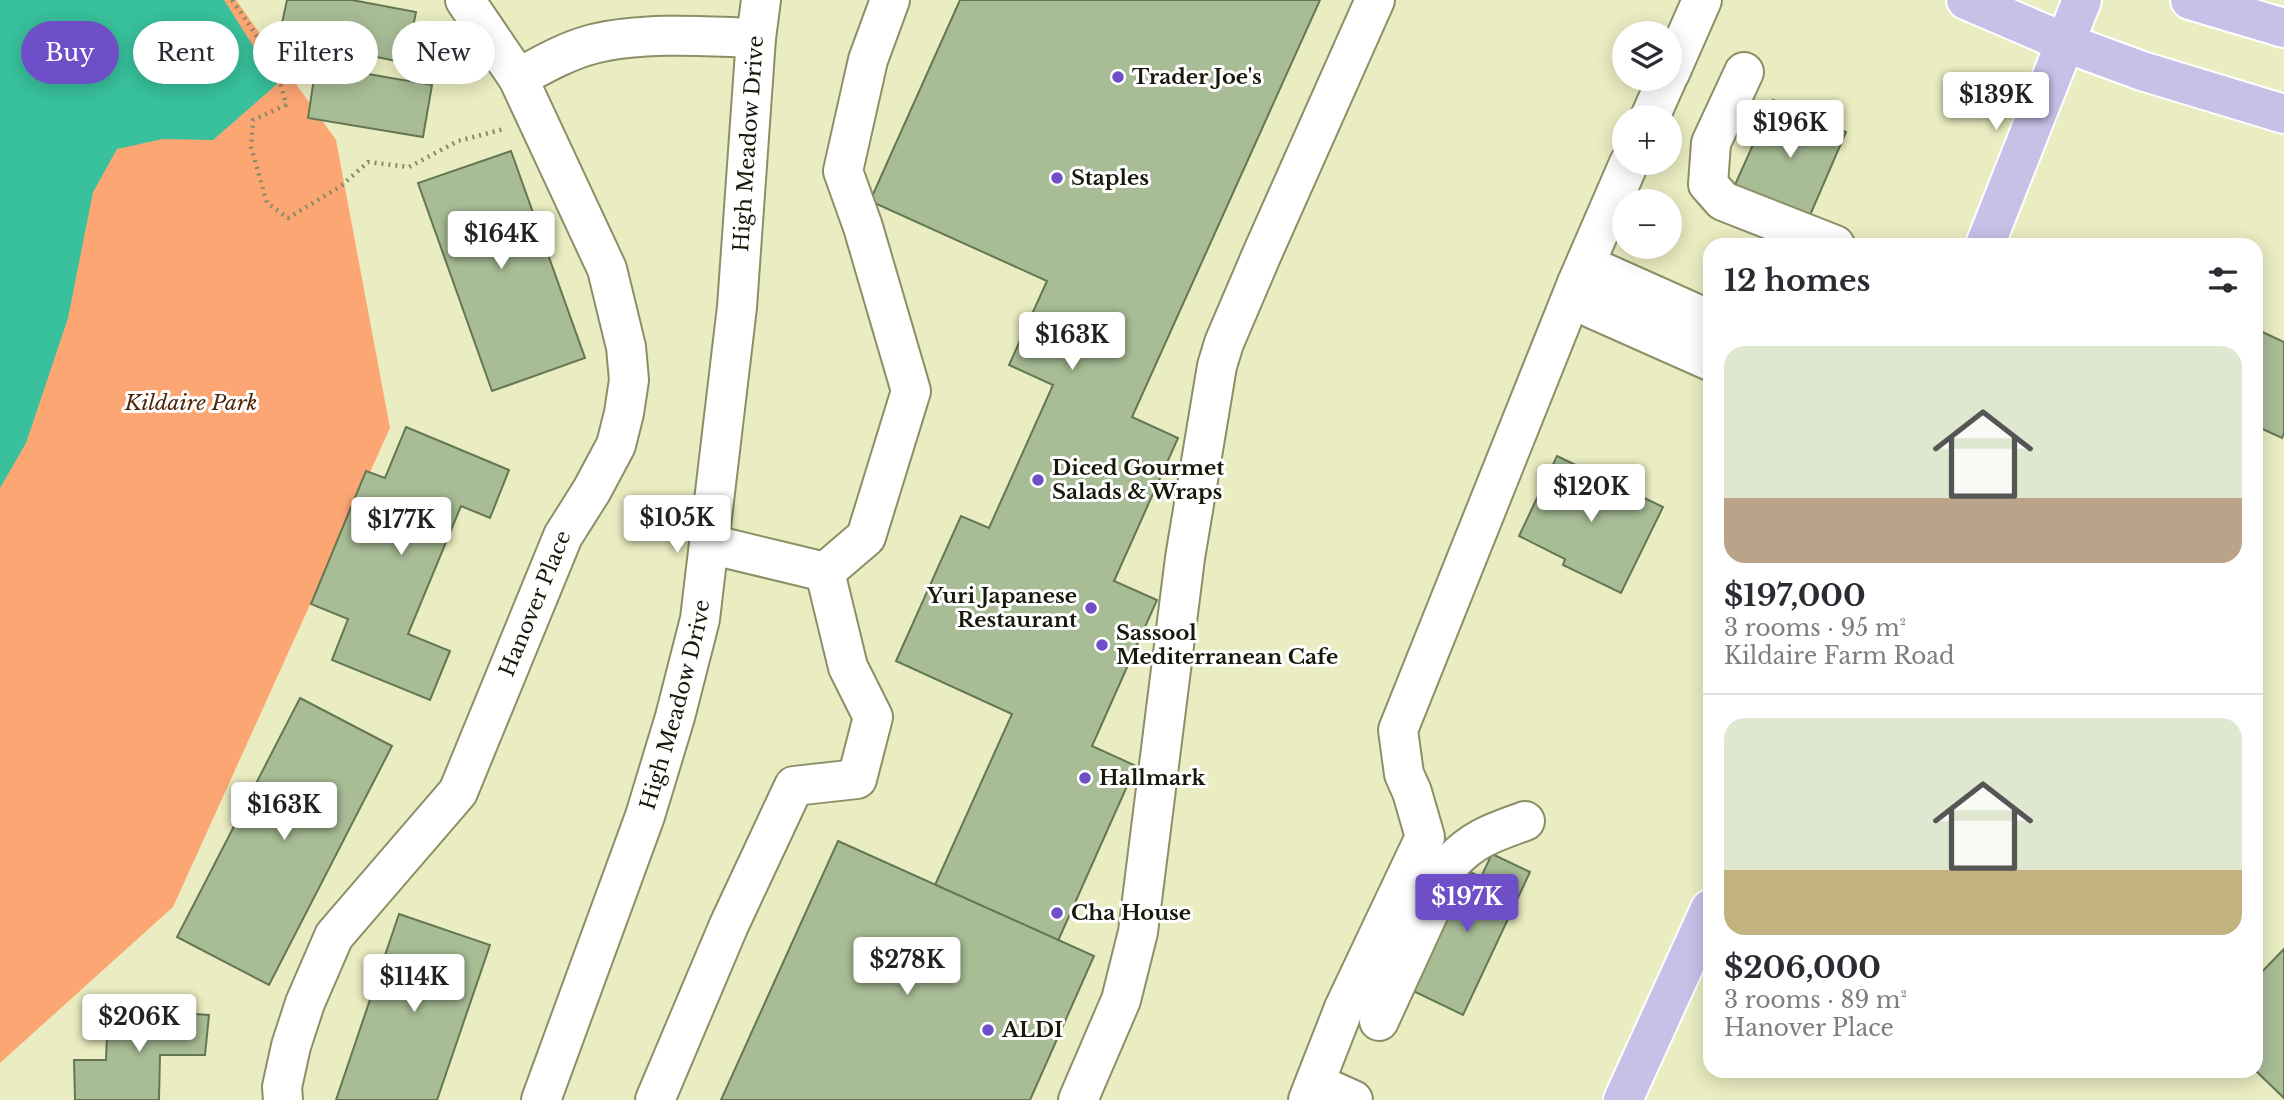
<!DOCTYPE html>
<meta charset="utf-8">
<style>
body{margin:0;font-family:"Libre Baskerville",serif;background:#f7f7f7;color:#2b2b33;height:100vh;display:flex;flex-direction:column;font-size:26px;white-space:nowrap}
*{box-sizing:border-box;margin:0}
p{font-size:23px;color:#7c7c81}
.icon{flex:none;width:38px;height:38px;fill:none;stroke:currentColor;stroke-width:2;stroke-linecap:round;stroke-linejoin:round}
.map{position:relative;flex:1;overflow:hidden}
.panel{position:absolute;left:1703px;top:238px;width:560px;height:840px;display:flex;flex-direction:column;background:#fff;border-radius:21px;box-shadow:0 4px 18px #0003}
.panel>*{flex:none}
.banner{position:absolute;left:21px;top:21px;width:665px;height:63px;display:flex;gap:14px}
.tools{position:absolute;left:1612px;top:21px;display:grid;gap:14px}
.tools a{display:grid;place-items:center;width:70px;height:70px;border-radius:50%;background:#fff;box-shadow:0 4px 18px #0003;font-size:35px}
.price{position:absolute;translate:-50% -60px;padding:0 16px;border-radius:7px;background:#fff;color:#222;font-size:23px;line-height:46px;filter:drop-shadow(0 2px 4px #0008)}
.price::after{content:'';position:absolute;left:50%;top:42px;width:21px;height:16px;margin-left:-10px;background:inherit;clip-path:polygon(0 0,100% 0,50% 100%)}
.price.active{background:#6e4fc8;color:#fff}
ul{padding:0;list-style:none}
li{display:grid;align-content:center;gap:14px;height:371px;padding:0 21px}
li+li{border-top:2px solid #e1e1e2}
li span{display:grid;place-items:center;height:217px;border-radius:21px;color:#555}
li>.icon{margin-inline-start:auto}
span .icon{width:126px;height:126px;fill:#fffc;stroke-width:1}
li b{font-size:30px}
h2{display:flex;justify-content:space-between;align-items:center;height:84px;padding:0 21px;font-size:30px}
.tag{padding:0 24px;border-radius:32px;background:#fff;box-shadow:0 4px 18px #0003;font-size:24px;line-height:63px}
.tag.active{background:#6e4fc8;color:#fff}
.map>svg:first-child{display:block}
</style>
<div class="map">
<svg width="2284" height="1100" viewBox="0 0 2284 1100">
<rect width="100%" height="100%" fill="#eaedc1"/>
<path fill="#fca673" d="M0 0H236L336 140 390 428 173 907 0 1063Z"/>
<path fill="#38c19c" d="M0 0H224L277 84 213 140 163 139 117 149 93 192 68 318 26 443 0 488Z"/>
<g fill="#a8bd96" stroke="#647753" stroke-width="2">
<path d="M287 0H352L416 12 406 63 279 37Z"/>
<path d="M960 0H1320L1132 417 1178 438 1114 581 1157 600 1092 746 1136 766 1058 941 935 885 1012 714 896 661 961 516 989 528 1053 385 1009 365 1047 281 870 201Z"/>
<path d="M316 65 432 85 423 137 308 118Z"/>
<path d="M1773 100 1846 132 1808 220 1734 187Z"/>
<path d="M511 151 585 358 492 391 418 183Z"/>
<path d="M2256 329 2284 342V433L2282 438 2256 426Z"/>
<path d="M406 427 509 470 490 518 461 506 408 634 450 651 430 700 332 660 348 619 311 604 366 471 385 478Z"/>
<path d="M1557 456 1663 507 1621 593 1563 565 1565 559 1519 536Z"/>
<path d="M300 698 392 746 269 985 177 937Z"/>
<path d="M838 841 1094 956 1030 1100H721Z"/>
<path d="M1492 854 1530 872 1463 1015 1405 987 1461 868 1481 877Z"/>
<path d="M399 914 490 945 437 1100H336Z"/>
<path d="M2284 949V1098L2256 1071V978Z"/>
<path d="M108 1008 209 1015 205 1055H160L159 1100H75L74 1060H106Z"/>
</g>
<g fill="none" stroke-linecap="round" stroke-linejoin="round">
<g stroke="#8c8f66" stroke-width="42">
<g id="minor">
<path d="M1744 72 1711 143 1708 184 1723 201 1835 245"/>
<path d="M1670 73 1702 0"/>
<path d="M518 78C542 65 566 51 593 44 643 32 704 36 756 38"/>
<path d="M1650 117 1667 79"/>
<path d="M1710 320 1605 273 1577 283 1593 309 1710 361"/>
<path d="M709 544 825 572 866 537 911 391 863 227 843 171 868 60 890 0"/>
<path d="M1379 1021 1452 862C1474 838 1495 832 1525 821"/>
<path d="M1315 1083 1353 1100"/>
<path id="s1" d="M283 1100 282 1087 291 1046 305 1003 334 936 458 792 563 536 592 490 616 445 624 413 629 380 626 347 607 269 518 78 465 0"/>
<path id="s2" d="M541 1100 645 816 675 717 700 619 737 307 756 38 761 0"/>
<path d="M655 1100 729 925 794 786 857 779 873 717 848 667 825 572"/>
<path d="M1078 1100 1121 1000 1138 932 1185 558 1217 366 1224 343 1262 254 1375 0"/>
<path d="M1308 1100 1344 1008 1425 837 1412 792 1404 774 1398 730 1577 283 1629 163"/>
</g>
</g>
<g stroke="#fff" stroke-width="42">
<g id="major">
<path d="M1966 0 2066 43 2142 71 2284 114"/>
<path d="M2190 0 2284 28"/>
<path d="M1985 245 2082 0"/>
<path d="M1623 1100 1710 909"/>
</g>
</g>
<path stroke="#86896a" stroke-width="4.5" stroke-dasharray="2 5" stroke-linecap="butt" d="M232 0C257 36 277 62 286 105L253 120 251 147 267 203 288 218 341 186 368 162 409 167 458 141 504 129"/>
<use href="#minor" stroke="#fff" stroke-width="38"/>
<use href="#major" stroke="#c7c1e8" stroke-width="38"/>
</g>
<g fill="#6e4fc8" stroke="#fff" stroke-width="2.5">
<circle cx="1118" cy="77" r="7"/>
<circle cx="1057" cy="178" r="7"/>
<circle cx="1038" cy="480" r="7"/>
<circle cx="1091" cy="608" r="7"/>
<circle cx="1102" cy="645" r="7"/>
<circle cx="1085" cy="778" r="7"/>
<circle cx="1057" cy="913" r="7"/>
<circle cx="988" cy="1030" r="7"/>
</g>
<g text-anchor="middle" stroke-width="6" stroke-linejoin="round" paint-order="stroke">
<g font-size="21" font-weight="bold" fill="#171808" stroke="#fff" text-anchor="start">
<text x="1132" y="84">Trader Joe's</text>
<text x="1071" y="185">Staples</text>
<text x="1052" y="475">Diced Gourmet<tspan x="1052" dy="24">Salads &amp; Wraps</tspan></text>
<text x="1077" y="603" text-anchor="end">Yuri Japanese<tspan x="1077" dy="24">Restaurant</tspan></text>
<text x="1116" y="640">Sassool<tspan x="1116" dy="24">Mediterranean Cafe</tspan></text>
<text x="1099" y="785">Hallmark</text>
<text x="1071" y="920">Cha House</text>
<text x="1002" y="1037">ALDI</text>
</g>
<g font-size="21" fill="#171808" stroke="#fff">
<text dy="7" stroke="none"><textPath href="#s2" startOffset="985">High Meadow Drive</textPath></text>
<text dy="7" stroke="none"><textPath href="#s1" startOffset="567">Hanover Place</textPath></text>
<text dy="7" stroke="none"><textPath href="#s2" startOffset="418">High Meadow Drive</textPath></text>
</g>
<g font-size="21" font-style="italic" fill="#522709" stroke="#fff">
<text x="191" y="410">Kildaire Park</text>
</g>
</g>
</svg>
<div class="tools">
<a><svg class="icon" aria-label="layers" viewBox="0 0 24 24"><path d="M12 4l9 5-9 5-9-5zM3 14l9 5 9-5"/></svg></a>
<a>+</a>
<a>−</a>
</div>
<b class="price" style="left:1996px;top:132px">$139K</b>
<b class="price" style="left:1790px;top:160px">$196K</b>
<b class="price" style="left:501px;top:271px">$164K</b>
<b class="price" style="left:1072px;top:372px">$163K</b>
<b class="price" style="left:1591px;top:524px">$120K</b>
<b class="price" style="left:677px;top:555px">$105K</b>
<b class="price" style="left:401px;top:557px">$177K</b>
<b class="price" style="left:284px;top:842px">$163K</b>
<b class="price active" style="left:1467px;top:934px">$197K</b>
<b class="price" style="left:907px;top:997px">$278K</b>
<b class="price" style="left:414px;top:1014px">$114K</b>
<b class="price" style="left:139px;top:1054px">$206K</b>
<div class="banner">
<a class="tag active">Buy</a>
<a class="tag">Rent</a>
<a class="tag">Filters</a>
<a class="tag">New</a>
</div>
<section class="panel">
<h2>12 homes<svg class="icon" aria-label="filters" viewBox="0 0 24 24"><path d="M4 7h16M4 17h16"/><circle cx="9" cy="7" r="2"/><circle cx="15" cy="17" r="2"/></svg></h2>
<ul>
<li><span style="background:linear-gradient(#dfe7d0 70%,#b9a48a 0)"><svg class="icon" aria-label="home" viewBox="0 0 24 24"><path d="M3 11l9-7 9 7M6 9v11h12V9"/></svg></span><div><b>$197,000</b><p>3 rooms · 95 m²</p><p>Kildaire Farm Road</p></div></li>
<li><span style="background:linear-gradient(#dfe7d0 70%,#c2b280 0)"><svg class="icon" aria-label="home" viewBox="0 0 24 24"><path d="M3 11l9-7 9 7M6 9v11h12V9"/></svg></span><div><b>$206,000</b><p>3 rooms · 89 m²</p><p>Hanover Place</p></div></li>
</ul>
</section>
</div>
